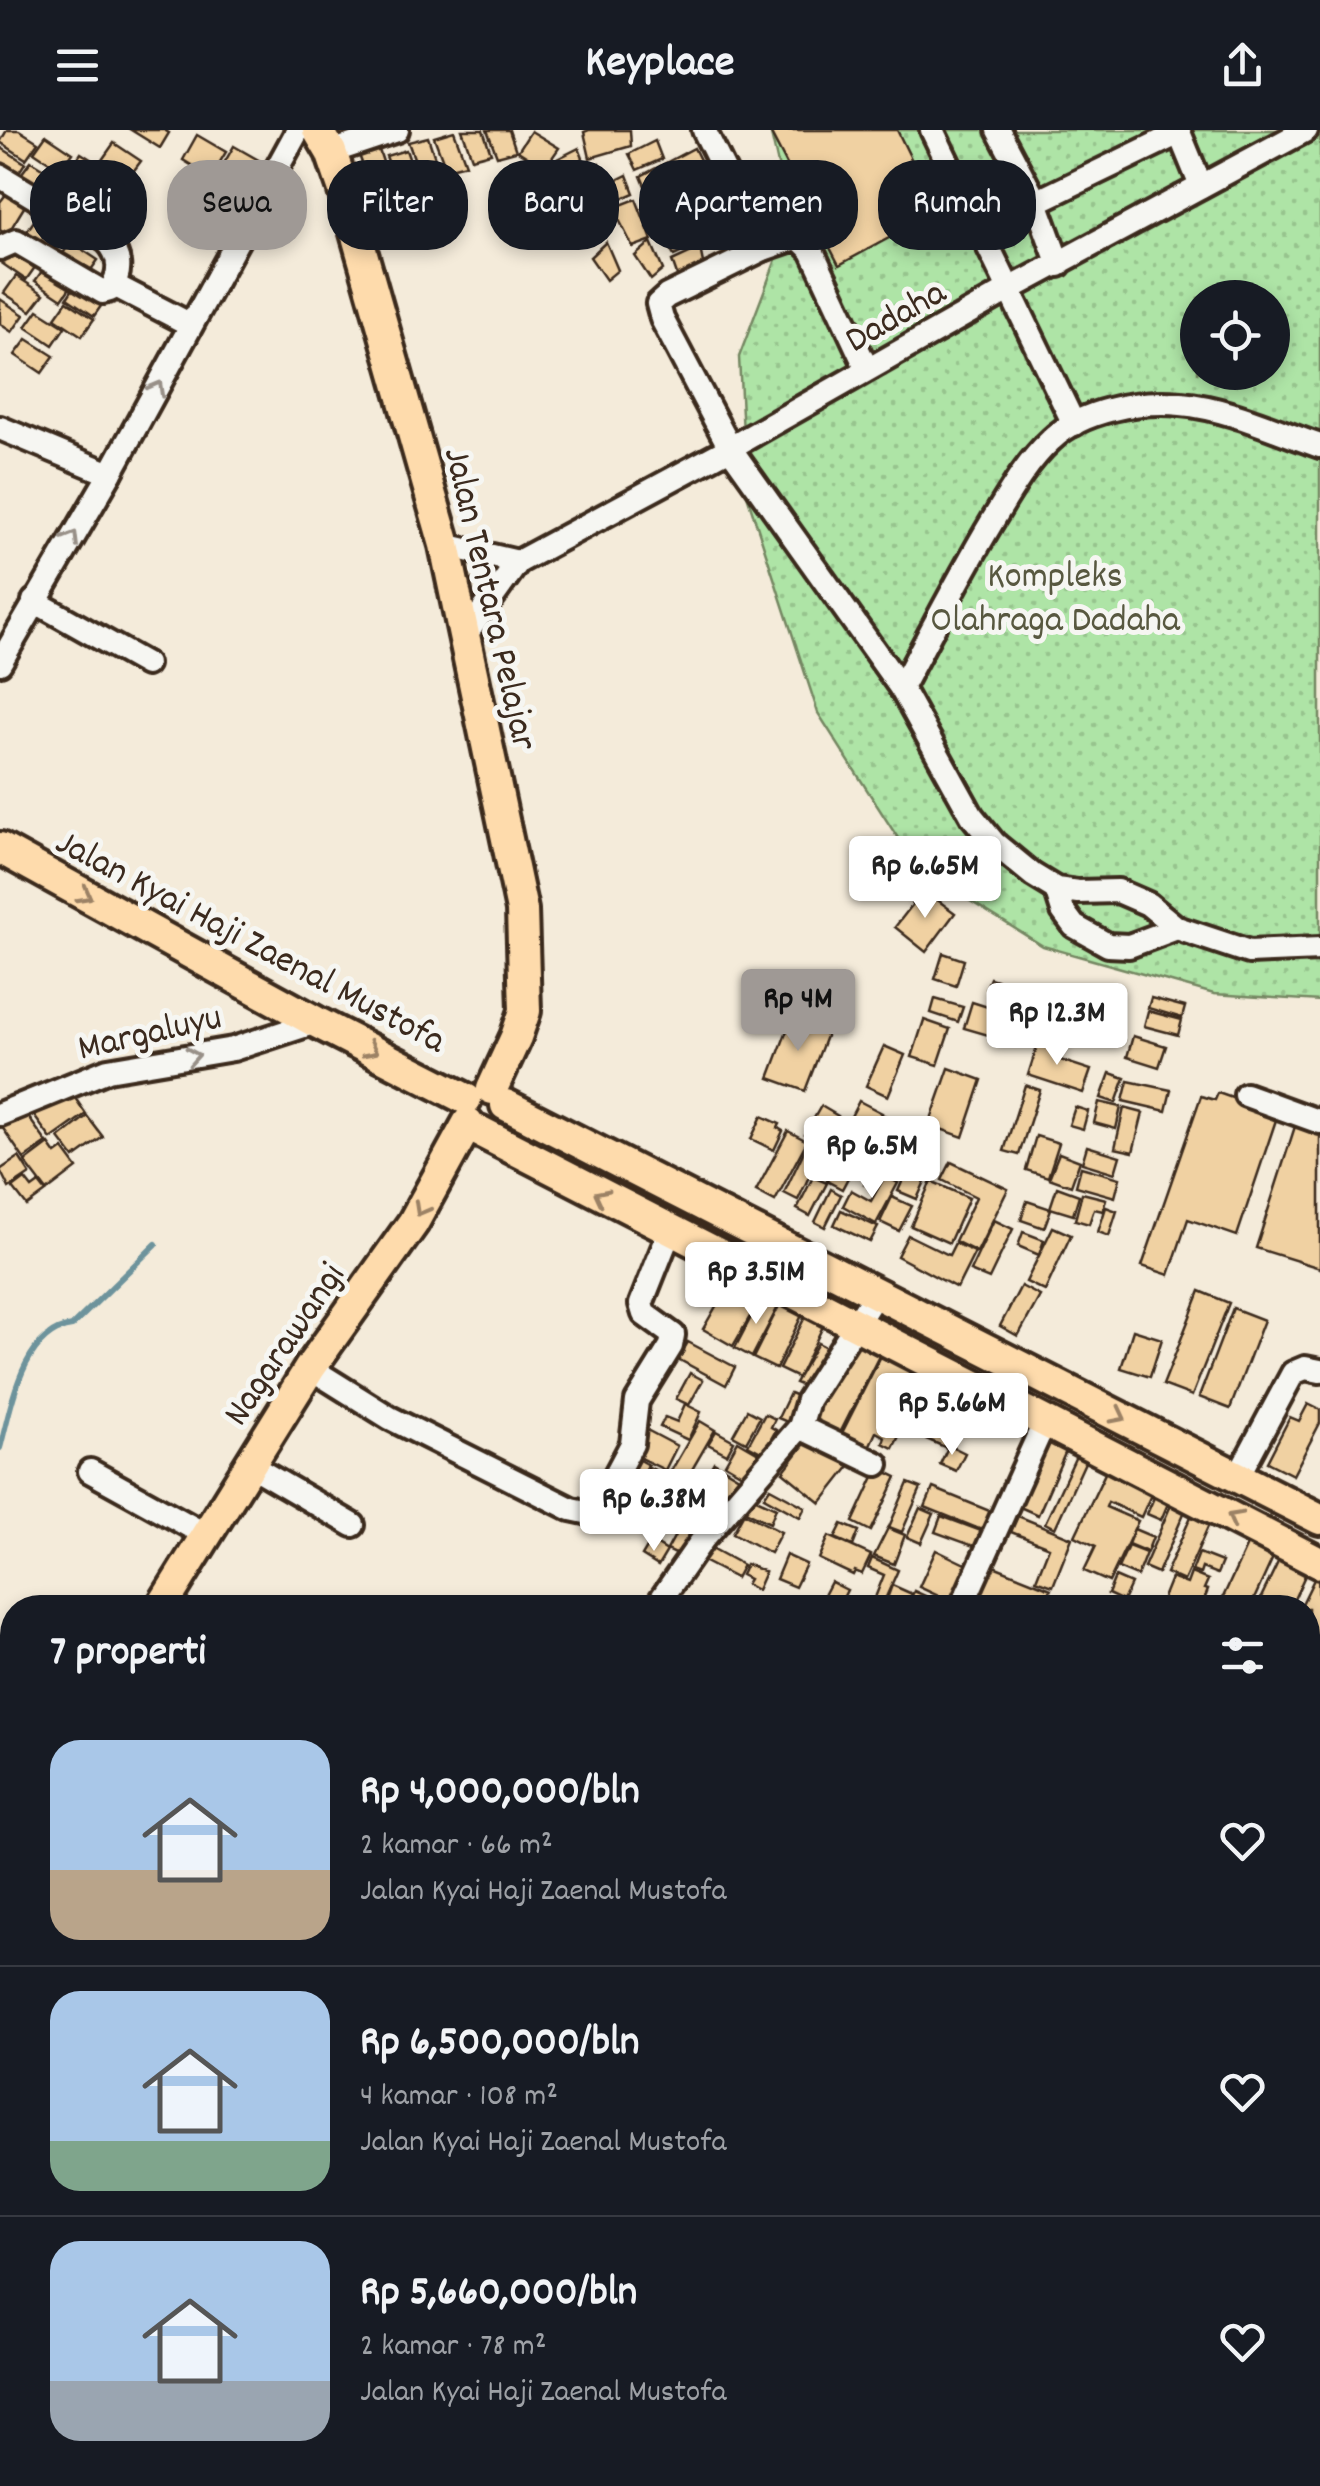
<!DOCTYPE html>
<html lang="id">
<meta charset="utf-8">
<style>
body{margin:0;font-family:Dekko,sans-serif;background:#242831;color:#f1f3f6;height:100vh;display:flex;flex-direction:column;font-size:38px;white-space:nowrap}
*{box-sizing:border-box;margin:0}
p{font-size:32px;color:#9ea1a6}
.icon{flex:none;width:55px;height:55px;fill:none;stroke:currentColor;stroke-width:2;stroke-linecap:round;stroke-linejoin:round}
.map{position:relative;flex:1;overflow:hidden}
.panel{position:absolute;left:0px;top:1465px;width:1320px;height:892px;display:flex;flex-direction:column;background:#171b24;border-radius:40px 40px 0 0;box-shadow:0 5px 15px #0003}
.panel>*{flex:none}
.banner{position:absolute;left:30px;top:30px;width:1260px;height:90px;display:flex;gap:20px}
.tools{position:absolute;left:1180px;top:150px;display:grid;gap:20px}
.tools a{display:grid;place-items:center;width:110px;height:110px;border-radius:50%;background:#171b24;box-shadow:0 5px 15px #0003;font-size:50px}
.price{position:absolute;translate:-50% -85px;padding:0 22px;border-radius:10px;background:#fff;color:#222;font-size:32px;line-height:65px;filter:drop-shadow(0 2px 5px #0008)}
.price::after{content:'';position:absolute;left:50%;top:60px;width:30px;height:22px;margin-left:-15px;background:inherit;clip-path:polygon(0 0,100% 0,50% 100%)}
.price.on{background:#9f9995;color:#111}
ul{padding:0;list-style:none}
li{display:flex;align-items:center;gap:30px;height:250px;padding:0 50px}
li+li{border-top:2px solid #363941}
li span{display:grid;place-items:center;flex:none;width:280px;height:200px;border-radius:30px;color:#555}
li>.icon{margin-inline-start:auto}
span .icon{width:120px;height:120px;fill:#fffc;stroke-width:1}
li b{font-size:42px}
h2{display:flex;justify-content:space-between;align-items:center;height:120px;padding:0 50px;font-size:42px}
.pill{padding:0 35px;border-radius:40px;background:#171b24;box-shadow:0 5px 15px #0003;font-size:35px;line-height:90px}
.pill.on{background:#9f9995;color:#111}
header{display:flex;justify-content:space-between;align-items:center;height:130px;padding:0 50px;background:#171b24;font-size:45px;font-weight:700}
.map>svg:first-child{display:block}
</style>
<header><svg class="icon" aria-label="menu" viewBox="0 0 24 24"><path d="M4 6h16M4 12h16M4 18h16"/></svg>Keyplace<svg class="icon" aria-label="share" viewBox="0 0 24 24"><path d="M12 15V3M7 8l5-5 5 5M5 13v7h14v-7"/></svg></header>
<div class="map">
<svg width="1320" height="2356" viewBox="0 0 1320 2356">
<defs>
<pattern id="grass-dots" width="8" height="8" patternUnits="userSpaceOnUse" patternTransform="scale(2.5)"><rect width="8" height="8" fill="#aee4a6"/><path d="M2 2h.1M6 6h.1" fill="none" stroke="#97c48e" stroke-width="1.8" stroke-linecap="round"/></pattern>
</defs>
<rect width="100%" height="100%" fill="#f4ebda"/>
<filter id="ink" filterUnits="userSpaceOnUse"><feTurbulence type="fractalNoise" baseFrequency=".01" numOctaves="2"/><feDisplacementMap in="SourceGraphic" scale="20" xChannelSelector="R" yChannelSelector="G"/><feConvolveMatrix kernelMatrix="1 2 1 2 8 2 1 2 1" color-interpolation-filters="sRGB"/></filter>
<g filter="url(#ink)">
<path fill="url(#grass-dots)" stroke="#748762" stroke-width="2.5" fill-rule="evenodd" d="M770 0H1320V871L1214 864 1043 816 917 738 818 583 746 362 739 227 791 90ZM1198 168H1272V242H1198Z"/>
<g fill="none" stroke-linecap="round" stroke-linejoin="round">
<path stroke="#6d939c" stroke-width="6" d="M0 1318C11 1278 22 1202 72 1196L156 1114"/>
</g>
<g fill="#f0d1a2" stroke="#3b2a1e" stroke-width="2.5">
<path d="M7 0H19L38 12 26 29 0 12Z"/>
<path d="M131 0H164L169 3 160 18Z"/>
<path d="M462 0H483L491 23 472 28Z"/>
<path d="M487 0H509L516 21 497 26Z"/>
<path d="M589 0H630L631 16 590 28 584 2Z"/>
<path d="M769 0H897L937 82 839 135Z"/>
<path d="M454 1 466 34 446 39 434 7Z"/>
<path d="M531 1 559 18 545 38 518 21Z"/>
<path d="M46 5 73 23 61 40 34 22Z"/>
<path d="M197 5 226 22 211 47 183 30Z"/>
<path d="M428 7 439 40 420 44 408 12Z"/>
<path d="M655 11 662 29 637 40 629 24Z"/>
<path d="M114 13 141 31 129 47 102 30Z"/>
<path d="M234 16 262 32 243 66 215 49Z"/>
<path d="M0 17 25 33 14 50 0 41Z"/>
<path d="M579 18 586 36 561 47 553 31Z"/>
<path d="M694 18 711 52 652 73 641 46Z"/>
<path d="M379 20 390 53 371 57 359 25Z"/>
<path d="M406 20 418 53 398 58 386 26Z"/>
<path d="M81 23 108 40 97 57 70 40Z"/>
<path d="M31 31 58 48 46 65 19 47Z"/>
<path d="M599 33 606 51 581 62 573 46Z"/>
<path d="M627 45 634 63 609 74 601 58Z"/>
<path d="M199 46 236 66 224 88 187 68Z"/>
<path d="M65 53 92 70 80 87 52 69Z"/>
<path d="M8 62 26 74 7 105 0 100V72Z"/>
<path d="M594 65 600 83 575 94 567 79Z"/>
<path d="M636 69 652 110 633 117 613 78Z"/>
<path d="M683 70 687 90 661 99 655 83Z"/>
<path d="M93 73 120 90 108 107 81 89Z"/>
<path d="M709 76 721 104 709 114 693 91Z"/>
<path d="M34 91 61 109 49 126 22 108Z"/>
<path d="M692 97 698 115 674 126 665 111Z"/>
<path d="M71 112 98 130 86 147 59 129Z"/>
<path d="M606 112 618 140 606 150 590 127Z"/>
<path d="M651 112 663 140 651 150 635 126Z"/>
<path d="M11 115 38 133 26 150 0 132Z"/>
<path d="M700 118 704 138 678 148 672 131Z"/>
<path d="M47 134 74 152 62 169 35 151Z"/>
<path d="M16 146 44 164 31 181 4 163Z"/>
<path d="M78 151 106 169 94 186 67 168Z"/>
<path d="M0 169 24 185 12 202 0 194Z"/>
<path d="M67 171 94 189 82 206 55 188Z"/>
<path d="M38 180 65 197 53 215 26 197Z"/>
<path d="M27 209 54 226 42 243 15 225Z"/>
<path d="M924 760 955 783 926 822 895 797Z"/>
<path d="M943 823 964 830 956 856 935 849Z"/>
<path d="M990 848 1024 859 1020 870 986 858Z"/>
<path d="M1043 861 1056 865 1050 886 1036 882Z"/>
<path d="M1057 867 1073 872 1063 903 1047 898Z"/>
<path d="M1151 868 1185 877 1182 888 1148 878Z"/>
<path d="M935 869 963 877 958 892 931 883Z"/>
<path d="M972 872 1010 884 1002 909 964 898Z"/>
<path d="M1087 874 1108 878 1101 912 1081 907Z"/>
<path d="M1148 881 1182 890 1178 905 1144 896Z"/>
<path d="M792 887 828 901 805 961 769 948Z"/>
<path d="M924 890 950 899 938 935 912 927Z"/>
<path d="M1133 906 1166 916 1159 937 1127 927Z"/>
<path d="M1040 907 1059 913 1054 928 1091 940 1083 963 1028 945Z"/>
<path d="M884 916 905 925 888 966 866 956Z"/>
<path d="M949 938 982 950 963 1007 929 995Z"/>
<path d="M1110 943 1125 948 1116 973 1101 968Z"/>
<path d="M1128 951 1171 960 1166 981 1123 971Z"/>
<path d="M1025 955 1040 960 1019 1025 1004 1021Z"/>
<path d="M71 962 86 984 51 1009 29 979Z"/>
<path d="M1218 963 1278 984 1237 1106 1188 1089 1169 1145 1142 1136 1201 966 1215 970Z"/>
<path d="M859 971 882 983 842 1059 827 1051 835 1035 828 1031Z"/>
<path d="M1099 972 1121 977 1116 999 1094 993Z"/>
<path d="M821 976 838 986 823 1015 805 1004Z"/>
<path d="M1075 977 1088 981 1083 999 1069 995Z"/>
<path d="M1124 978 1143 983 1133 1022 1115 1018Z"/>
<path d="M24 981 47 1013 24 1029 2 997Z"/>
<path d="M883 985 920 1000 914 1016 876 1000Z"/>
<path d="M87 986 103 1007 74 1028 59 1008Z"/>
<path d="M762 986 780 994 778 998 783 1001 774 1020 751 1009Z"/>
<path d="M1297 990 1320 998V1138L1256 1118Z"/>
<path d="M788 1001 807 1011 775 1071 756 1061Z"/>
<path d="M1036 1006 1059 1013 1048 1047 1026 1040Z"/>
<path d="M49 1014 56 1024 63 1019 77 1038 47 1061 25 1032Z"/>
<path d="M898 1014 914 1021 902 1051 886 1045Z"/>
<path d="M1087 1016 1120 1026 1115 1043 1082 1033Z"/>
<path d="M806 1017 820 1023 798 1070 784 1063Z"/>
<path d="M866 1022 887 1031 875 1059 864 1054 870 1039 860 1035Z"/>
<path d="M1059 1023 1080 1031 1071 1056 1049 1048Z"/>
<path d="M19 1027 30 1044 9 1058 0 1040Z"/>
<path d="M951 1032 1008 1059 977 1122 955 1111 976 1067 942 1050Z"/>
<path d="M1081 1037 1120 1048 1115 1067 1076 1056Z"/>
<path d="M907 1041 926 1049 917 1069 898 1061Z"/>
<path d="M885 1046 898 1053 876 1094 843 1076 851 1060 871 1071Z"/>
<path d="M813 1047 827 1053 810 1086 797 1079Z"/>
<path d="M25 1049 32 1058 39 1053 46 1062 27 1076 13 1058Z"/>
<path d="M931 1051 969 1068 949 1113 911 1096Z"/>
<path d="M1057 1057 1079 1065 1073 1085 1050 1078Z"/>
<path d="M831 1059 841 1065 825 1097 815 1092Z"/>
<path d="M1082 1063 1106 1069 1103 1081 1094 1079 1089 1094 1075 1090Z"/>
<path d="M892 1067 912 1076 899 1101 880 1092Z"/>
<path d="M1027 1071 1051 1079 1044 1098 1021 1090Z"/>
<path d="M1106 1077 1117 1081 1109 1106 1098 1102Z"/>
<path d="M841 1080 878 1097 870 1112 834 1095Z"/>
<path d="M994 1090 1013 1099 989 1149 970 1141Z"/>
<path d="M1053 1097 1071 1105 1045 1161 1026 1152Z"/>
<path d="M1023 1102 1044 1110 1039 1125 1018 1116Z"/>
<path d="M908 1105 949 1125 955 1113 975 1122 957 1158 897 1126Z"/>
<path d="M730 1152 760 1169 733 1216 703 1199Z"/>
<path d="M1021 1156 1040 1166 1018 1206 1000 1196Z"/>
<path d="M1200 1161 1229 1173 1192 1266 1163 1255Z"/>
<path d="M761 1168 778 1177 752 1227 735 1218Z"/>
<path d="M782 1170 804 1181 776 1239 753 1228Z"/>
<path d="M1233 1178 1264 1190 1230 1279 1199 1267Z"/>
<path d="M807 1183 825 1192 798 1248 779 1239Z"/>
<path d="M857 1198 886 1212 839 1305 810 1291Z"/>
<path d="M1133 1200 1162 1209 1150 1247 1121 1238Z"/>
<path d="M688 1212 735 1237 726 1255 678 1229Z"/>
<path d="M818 1213 835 1222 812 1260 795 1253Z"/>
<path d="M886 1216 933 1239 893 1318 883 1313 885 1307 876 1302 869 1317 842 1303Z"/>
<path d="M690 1243 703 1250 689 1275 676 1269Z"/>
<path d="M945 1262 964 1270 953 1293 934 1284Z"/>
<path d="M790 1263 804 1269 792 1294 778 1288Z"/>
<path d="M685 1274 701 1282 688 1310 660 1297 665 1287 677 1292Z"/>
<path d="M1308 1274 1320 1280V1293L1293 1345 1267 1332 1290 1287 1299 1291Z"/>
<path d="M984 1277 998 1282 990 1303 976 1297Z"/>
<path d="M747 1280 760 1287 746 1312 733 1305Z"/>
<path d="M765 1284 775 1289 771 1297 776 1300 763 1323 748 1315Z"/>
<path d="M933 1287 956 1297 947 1318 924 1308Z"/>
<path d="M700 1291 715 1300 686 1350 671 1341Z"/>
<path d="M645 1299 677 1316 665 1340 632 1324Z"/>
<path d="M716 1301 734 1311 727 1324 708 1314Z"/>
<path d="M1045 1301 1070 1312 1038 1385 1013 1374Z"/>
<path d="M811 1306 850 1336 821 1373 783 1342Z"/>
<path d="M738 1311 762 1325 749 1348 725 1334Z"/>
<path d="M949 1315 965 1323 956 1341 940 1334Z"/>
<path d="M630 1325 648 1335 636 1357 618 1348Z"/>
<path d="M1076 1326 1086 1330 1055 1398 1045 1393Z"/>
<path d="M714 1332 742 1349 726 1376 698 1359Z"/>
<path d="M649 1337 675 1350 663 1372 638 1359Z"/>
<path d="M1108 1337 1154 1358 1141 1387 1108 1372 1106 1377 1138 1391 1109 1452 1084 1441 1096 1416 1075 1406Z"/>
<path d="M878 1338 897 1347 871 1401 853 1392Z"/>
<path d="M677 1351 705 1365 686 1401 658 1387Z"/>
<path d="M908 1353 921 1358 902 1402 889 1397Z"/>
<path d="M770 1358 805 1377 800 1387 764 1367Z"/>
<path d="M933 1358 992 1382 984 1401 925 1377Z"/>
<path d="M1155 1365 1169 1371 1161 1390 1147 1384Z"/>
<path d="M639 1367 661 1379 648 1405 626 1393Z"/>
<path d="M752 1367 776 1378 770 1393 745 1381Z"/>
<path d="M1171 1375 1185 1381 1158 1443 1144 1437Z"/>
<path d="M920 1378 934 1384 921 1413 907 1407Z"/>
<path d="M1193 1382 1211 1390 1184 1451 1166 1443Z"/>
<path d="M744 1383 781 1402 770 1423 733 1403Z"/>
<path d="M941 1386 984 1402 979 1418 935 1402Z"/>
<path d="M1018 1386 1072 1408 1053 1456 1036 1450 1049 1417 1011 1402Z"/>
<path d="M842 1394 859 1401 853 1416 835 1408Z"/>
<path d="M679 1398 695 1407 684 1428 667 1420Z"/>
<path d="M888 1398 905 1405 894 1434 874 1426Z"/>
<path d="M1134 1399 1153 1407 1147 1422 1128 1414Z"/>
<path d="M829 1406 871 1425 862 1444 855 1441 853 1445 819 1429Z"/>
<path d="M651 1411 667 1421 658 1436 642 1426Z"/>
<path d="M1249 1411 1275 1423 1250 1478H1218Z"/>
<path d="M1128 1416 1146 1423 1137 1446 1118 1438Z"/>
<path d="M710 1417 743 1435 736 1448 703 1431Z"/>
<path d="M936 1420 969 1436 951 1472 919 1457Z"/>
<path d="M1199 1423 1222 1432 1217 1444 1202 1438 1200 1444 1192 1441Z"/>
<path d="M786 1425 806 1434 795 1457 776 1449Z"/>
<path d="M872 1428 898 1440 883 1474 874 1470 884 1445 868 1438Z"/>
<path d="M1280 1428 1307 1441 1290 1478H1256Z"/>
<path d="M746 1434 765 1442 757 1460 746 1454 749 1449 741 1445Z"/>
<path d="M991 1435 1051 1459 1043 1478H973Z"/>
<path d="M1318 1441 1320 1525 1315 1536 1308 1533V1478H1300Z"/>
<path d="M1191 1443 1208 1450 1204 1459 1208 1460 1201 1478H1159L1171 1448 1187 1454Z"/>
<path d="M1115 1447 1131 1454 1123 1471 1108 1464Z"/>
<path d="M831 1452 847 1460 838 1478 821 1471Z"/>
<path d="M892 1455 912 1464 906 1478 885 1474Z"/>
<path d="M914 1461 950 1477V1478H907Z"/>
<path d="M12 1562V1605L0 1598V1583Z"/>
<path d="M1308 1657 1320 1663V1719L1308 1712Z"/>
</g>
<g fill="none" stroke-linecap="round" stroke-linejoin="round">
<g stroke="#3b2a1e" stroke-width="30">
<g id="minor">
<path d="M704 0 763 119"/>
<path d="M932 0 1074 294"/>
<path d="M998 0 1036 72 1059 135"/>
<path d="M1178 0 1201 56"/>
<path d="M331 22 397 0"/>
<path d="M0 46 107 111C121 126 122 143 110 160L103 162 16 111 0 118"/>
<path d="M980 94 1036 72 1179 3"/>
<path d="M114 155 191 195"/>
<path d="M867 239 812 121 798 107 763 119 667 166 658 174 662 189 730 318 901 558 972 686 994 713 1033 745 1056 759 1078 762 1118 761 1148 774 1177 798 1249 822 1320 819"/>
<path d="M0 298 110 344"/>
<path d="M445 415 518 432"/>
<path d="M34 471 146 534"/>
<path d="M464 507 518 432 730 318 1010 159 1306 0"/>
<path d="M0 533 110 344 298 0"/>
<path d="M901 558C931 502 960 445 993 390 1010 362 1027 332 1051 310 1082 280 1139 270 1181 274 1228 278 1276 301 1320 316"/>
<path d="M1056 759 1063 781 1074 796 1108 815 1129 816 1177 798"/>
<path d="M1246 965 1320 992"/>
<path d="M0 984 108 940 233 919 316 892"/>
<path d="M310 1238 390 1288 571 1379 590 1383 598 1378 632 1314 637 1271 671 1216 673 1205 644 1184 641 1174 670 1101"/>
<path d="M800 1297 877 1334"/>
<path d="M248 1334 353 1395"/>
<path d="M90 1341 204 1404"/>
<path d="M1238 1346 1293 1243 1305 1238 1320 1241"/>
<path d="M655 1478 703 1409 800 1297 808 1270 876 1163"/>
<path d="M961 1478 1045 1291"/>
<path d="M1308 1811 1320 1808"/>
<path d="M0 1847 12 1853"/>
<path d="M688 2345 701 2356"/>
</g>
</g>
<g stroke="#3b2a1e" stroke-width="38">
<g id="major">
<path d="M318 0 331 22 343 57 445 415 522 780 525 881 516 907 492 959"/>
<path d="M0 718 316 892 466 969"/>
<path d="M506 975 1320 1389"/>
<path d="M479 1001 1320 1433"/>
<path d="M161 1478 310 1238 413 1093 468 993"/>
<path d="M0 1801 12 1777"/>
</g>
</g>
<use href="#minor" stroke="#f6f6f2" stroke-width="22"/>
<use href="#major" stroke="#fedbac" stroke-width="30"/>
</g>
<defs><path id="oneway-chevron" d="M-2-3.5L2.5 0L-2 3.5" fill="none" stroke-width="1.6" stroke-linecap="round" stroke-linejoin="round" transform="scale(2.5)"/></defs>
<g stroke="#989088">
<use href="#oneway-chevron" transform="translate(157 258) rotate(-61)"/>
<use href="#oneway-chevron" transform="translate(72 408) rotate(-59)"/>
<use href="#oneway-chevron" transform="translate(193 926) rotate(-10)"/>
</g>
<g stroke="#9c8265">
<use href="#oneway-chevron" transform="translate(85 765) rotate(29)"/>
<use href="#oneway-chevron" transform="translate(371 920) rotate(27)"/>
<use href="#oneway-chevron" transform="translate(601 1066) rotate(-153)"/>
<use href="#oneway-chevron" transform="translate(421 1079) rotate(119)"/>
<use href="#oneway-chevron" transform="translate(1119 1286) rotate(27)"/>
<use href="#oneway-chevron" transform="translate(1234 1388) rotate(-152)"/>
</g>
</g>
<g text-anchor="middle" stroke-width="10" stroke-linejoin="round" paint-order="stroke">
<g font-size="38" fill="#3b2a1e" stroke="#f6f6f2">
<text transform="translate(894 184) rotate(-30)" y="13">Dadaha</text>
<text transform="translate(493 468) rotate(77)" y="13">Jalan Tentara Pelajar</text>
<text transform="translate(252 809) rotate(28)" y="13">Jalan Kyai Haji Zaenal Mustofa</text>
<text transform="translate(149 900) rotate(-13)" y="13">Margaluyu</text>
<text transform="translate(282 1213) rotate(-56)" y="13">Nagarawangi</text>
</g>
<g font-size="38" fill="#585840" stroke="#f6f6f2">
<text x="1055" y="456">Kompleks<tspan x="1055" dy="44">Olahraga Dadaha</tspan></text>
</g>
</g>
</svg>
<div class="tools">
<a><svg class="icon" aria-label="locate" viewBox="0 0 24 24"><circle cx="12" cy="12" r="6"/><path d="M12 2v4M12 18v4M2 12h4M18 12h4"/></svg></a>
</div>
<b class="price" style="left:925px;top:791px">Rp 6.65M</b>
<b class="price on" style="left:798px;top:924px">Rp 4M</b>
<b class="price" style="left:1057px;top:938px">Rp 12.3M</b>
<b class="price" style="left:872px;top:1071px">Rp 6.5M</b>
<b class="price" style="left:756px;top:1197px">Rp 3.51M</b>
<b class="price" style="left:952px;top:1328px">Rp 5.66M</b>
<b class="price" style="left:654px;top:1424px">Rp 6.38M</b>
<div class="banner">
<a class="pill">Beli</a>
<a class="pill on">Sewa</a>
<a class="pill">Filter</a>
<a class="pill">Baru</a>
<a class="pill">Apartemen</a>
<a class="pill">Rumah</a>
</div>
<section class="panel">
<h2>7 properti<svg class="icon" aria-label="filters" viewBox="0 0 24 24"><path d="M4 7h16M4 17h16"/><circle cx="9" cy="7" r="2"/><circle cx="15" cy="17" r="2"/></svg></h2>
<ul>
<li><span style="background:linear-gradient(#a9c7e8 65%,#b9a48a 0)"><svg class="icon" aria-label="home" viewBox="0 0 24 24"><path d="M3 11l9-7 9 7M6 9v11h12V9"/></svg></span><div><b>Rp 4,000,000/bln</b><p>2 kamar · 66 m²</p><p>Jalan Kyai Haji Zaenal Mustofa</p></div><svg class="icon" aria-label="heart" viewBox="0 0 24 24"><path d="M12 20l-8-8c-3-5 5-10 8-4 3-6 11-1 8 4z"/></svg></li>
<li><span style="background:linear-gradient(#a9c7e8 75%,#7fa58c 0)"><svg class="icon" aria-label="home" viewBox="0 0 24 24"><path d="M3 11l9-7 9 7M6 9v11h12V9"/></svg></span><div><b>Rp 6,500,000/bln</b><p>4 kamar · 108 m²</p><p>Jalan Kyai Haji Zaenal Mustofa</p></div><svg class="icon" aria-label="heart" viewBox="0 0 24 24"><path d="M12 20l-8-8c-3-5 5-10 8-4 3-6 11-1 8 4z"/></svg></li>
<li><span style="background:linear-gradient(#a9c7e8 70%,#9aa5b1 0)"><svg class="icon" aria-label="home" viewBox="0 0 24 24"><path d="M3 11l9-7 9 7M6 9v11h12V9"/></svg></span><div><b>Rp 5,660,000/bln</b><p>2 kamar · 78 m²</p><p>Jalan Kyai Haji Zaenal Mustofa</p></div><svg class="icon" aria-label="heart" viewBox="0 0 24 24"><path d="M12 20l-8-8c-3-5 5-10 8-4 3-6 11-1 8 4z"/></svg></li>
</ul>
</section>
</div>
